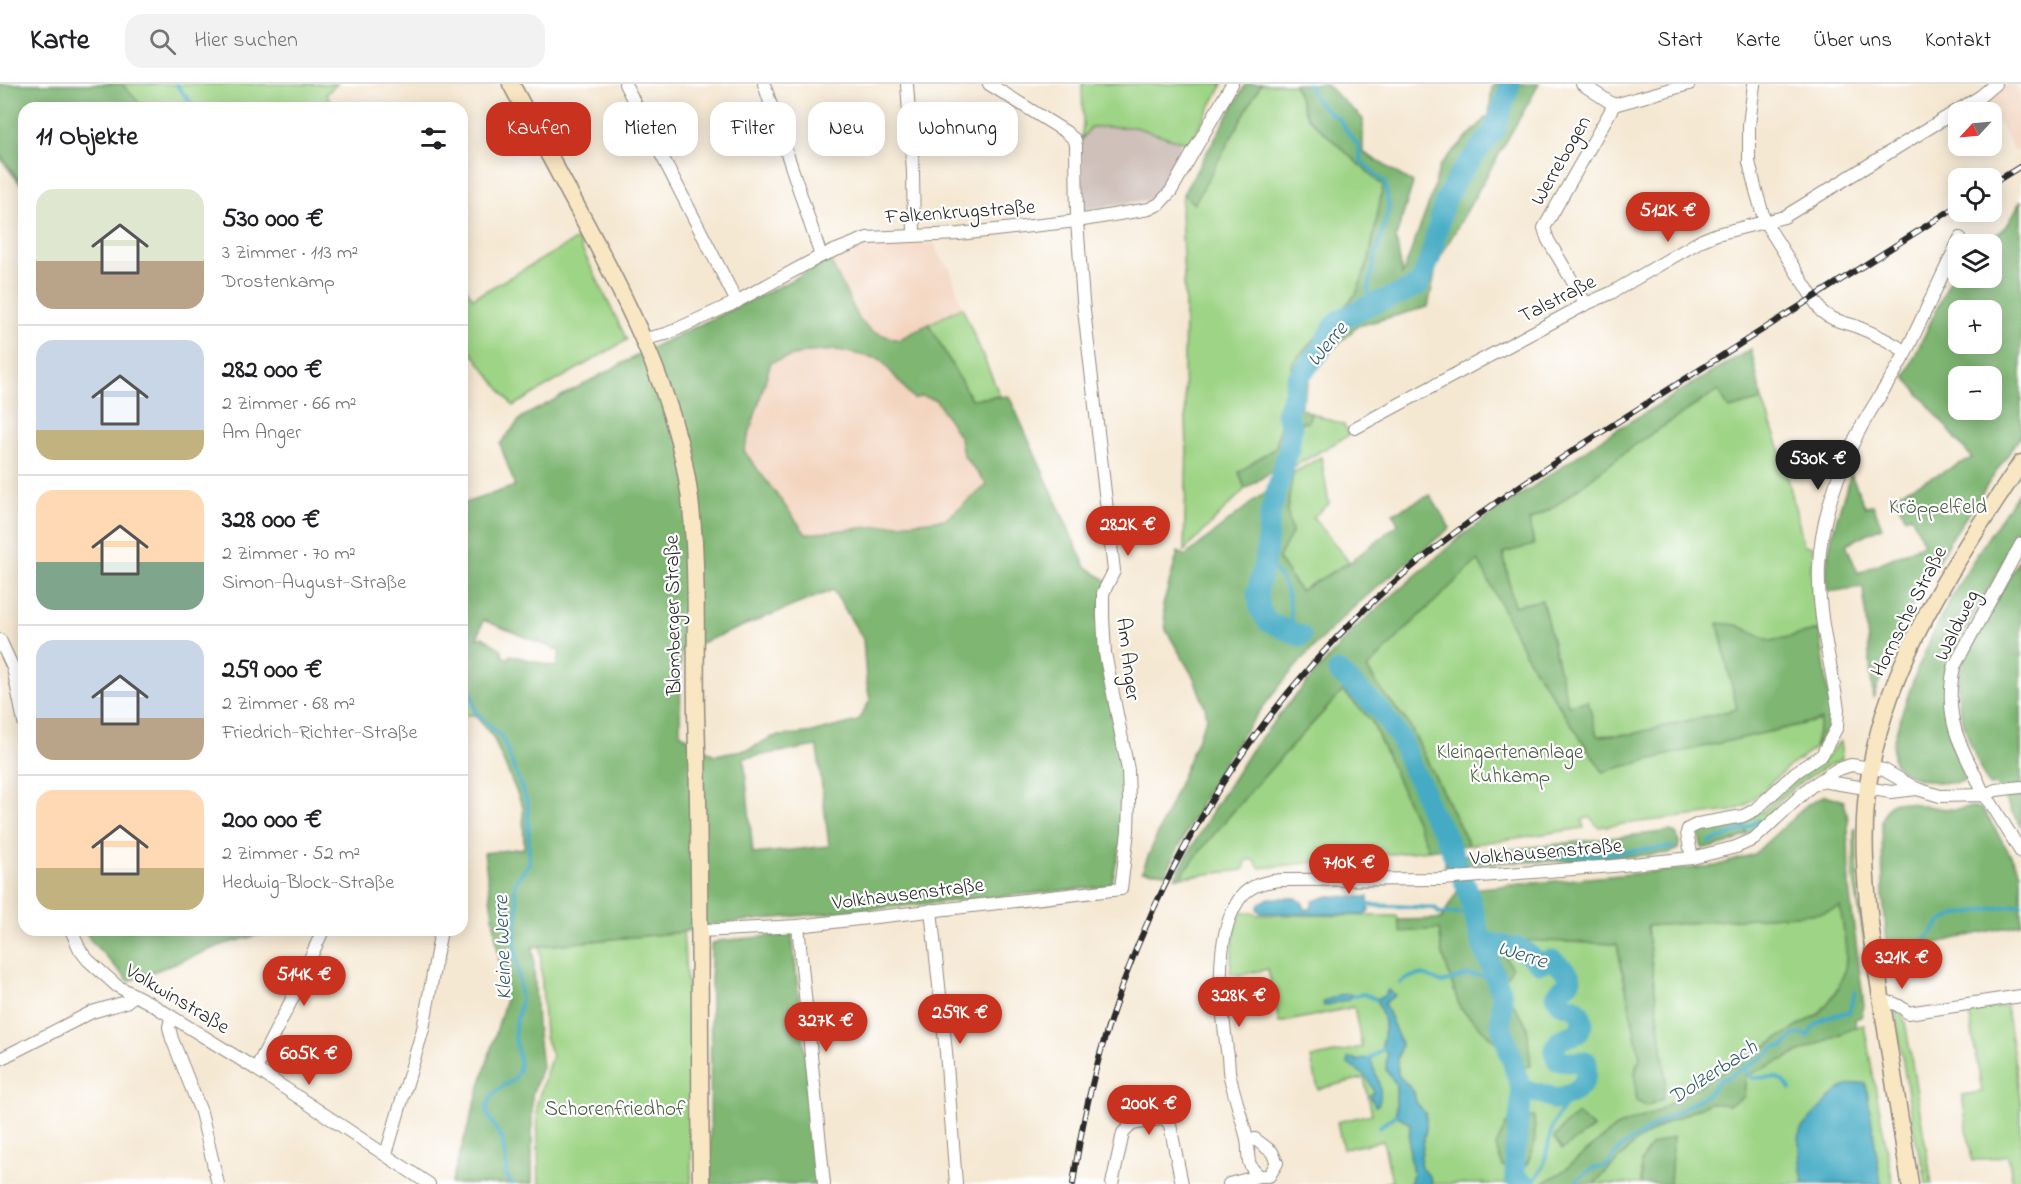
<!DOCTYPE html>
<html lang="de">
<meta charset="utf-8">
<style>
body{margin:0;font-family:"Indie Flower",sans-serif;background:#f2f2f2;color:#202124;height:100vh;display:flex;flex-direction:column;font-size:22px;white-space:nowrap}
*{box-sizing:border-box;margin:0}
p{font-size:20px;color:#757577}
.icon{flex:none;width:33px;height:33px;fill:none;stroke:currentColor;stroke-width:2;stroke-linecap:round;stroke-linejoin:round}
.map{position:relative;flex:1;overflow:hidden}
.panel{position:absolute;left:18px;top:18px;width:450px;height:834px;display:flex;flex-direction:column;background:#fff;border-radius:18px;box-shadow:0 3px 15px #0003}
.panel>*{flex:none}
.top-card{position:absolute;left:486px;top:18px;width:570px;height:54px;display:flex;gap:12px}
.needle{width:39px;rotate:244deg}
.controls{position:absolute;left:1948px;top:18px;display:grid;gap:12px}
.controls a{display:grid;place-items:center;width:54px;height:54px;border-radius:12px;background:#fff;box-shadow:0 3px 15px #0003;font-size:30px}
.price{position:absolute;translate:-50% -51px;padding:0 14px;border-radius:21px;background:#c8321e;color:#fff;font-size:20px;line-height:39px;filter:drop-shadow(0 2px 3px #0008)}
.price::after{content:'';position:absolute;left:50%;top:36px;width:18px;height:14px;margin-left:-9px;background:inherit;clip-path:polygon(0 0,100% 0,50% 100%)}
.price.on{background:#222;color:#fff}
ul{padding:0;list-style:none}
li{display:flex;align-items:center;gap:18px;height:150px;padding:0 18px}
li+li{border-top:2px solid #e0e0e0}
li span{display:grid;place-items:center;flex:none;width:168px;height:120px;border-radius:18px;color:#555}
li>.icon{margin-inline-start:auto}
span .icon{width:72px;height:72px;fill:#fffc;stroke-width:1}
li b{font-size:26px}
h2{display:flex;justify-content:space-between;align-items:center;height:72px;padding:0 18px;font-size:26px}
.pill{padding:0 21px;border-radius:18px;background:#fff;box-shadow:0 3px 15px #0003;font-size:21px;line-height:54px}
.pill.on{background:#c8321e;color:#fff}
header{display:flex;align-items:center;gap:36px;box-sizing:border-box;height:84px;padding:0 30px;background:#fff;border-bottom:2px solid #e0e0e0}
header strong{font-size:28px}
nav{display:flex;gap:33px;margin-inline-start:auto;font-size:21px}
.search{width:420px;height:54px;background:#f2f2f2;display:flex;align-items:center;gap:15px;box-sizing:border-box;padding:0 21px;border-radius:18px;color:#757577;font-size:22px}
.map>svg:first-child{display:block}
</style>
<header>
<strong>Karte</strong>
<div class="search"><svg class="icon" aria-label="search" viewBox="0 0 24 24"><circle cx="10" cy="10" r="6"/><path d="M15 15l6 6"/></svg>Hier suchen</div>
<nav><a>Start</a><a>Karte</a><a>Über uns</a><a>Kontakt</a></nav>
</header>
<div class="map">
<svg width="2021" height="1100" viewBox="0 0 2021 1100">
<rect width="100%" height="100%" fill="#fff"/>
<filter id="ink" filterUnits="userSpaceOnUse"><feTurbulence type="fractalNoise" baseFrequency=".0167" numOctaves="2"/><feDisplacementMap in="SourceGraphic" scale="12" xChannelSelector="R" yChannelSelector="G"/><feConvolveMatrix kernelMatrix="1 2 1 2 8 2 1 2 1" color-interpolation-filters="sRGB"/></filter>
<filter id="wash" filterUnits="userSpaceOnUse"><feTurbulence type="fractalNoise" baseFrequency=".008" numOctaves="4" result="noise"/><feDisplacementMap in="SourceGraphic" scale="24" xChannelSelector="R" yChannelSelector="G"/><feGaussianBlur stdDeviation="1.35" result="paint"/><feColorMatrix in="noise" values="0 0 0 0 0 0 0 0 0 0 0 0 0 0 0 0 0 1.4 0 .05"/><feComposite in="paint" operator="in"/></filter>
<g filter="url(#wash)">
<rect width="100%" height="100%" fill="#f5e8d3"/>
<g fill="#f3d4be">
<path d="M2005 0H2013L2021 10V63L2015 67 1983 14Z"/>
<path d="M935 160 938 170 950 184 962 223 898 256 871 247 859 235 830 176 855 164 866 162Z"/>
<path d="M837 266 880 275 914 315 921 312 936 316 960 354 963 371 987 401 946 436 806 450 744 367 771 278 809 268Z"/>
</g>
<path fill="#cfc0ba" d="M1091 43H1135L1181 57 1175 86 1160 107 1149 116 1083 126 1081 56Z"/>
<g fill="#9ed485" stroke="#648058" stroke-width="1.5">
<path d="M0 0H337L326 10 335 24H24V105L0 74Z"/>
<path d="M1082 0H1223L1189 60 1135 43H1091L1081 56 1083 40Z"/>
<path d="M1261 0H1294L1307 33 1383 102 1369 176 1356 211 1293 278 1276 363 1239 388 1245 405 1184 467 1187 363 1184 287 1185 219 1181 128 1183 110 1194 119Z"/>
<path d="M577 155 627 256 513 322 462 256V199L473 214Z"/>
<path d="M962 223 1000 312 971 315 929 240Z"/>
<path d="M1719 306 1729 325 1762 316 1784 377 1804 461 1813 463 1811 486 1820 546 1771 557 1737 541 1718 540 1737 625 1632 650 1597 652 1595 647 1568 622 1542 517 1514 522 1503 468 1534 461 1529 437 1552 424 1636 360Z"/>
<path d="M1311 329 1344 341 1349 351 1286 387 1303 337 1308 338Z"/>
<path d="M1321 373 1329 420 1313 433 1349 478 1300 507 1278 475 1292 449 1287 426 1293 389Z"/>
<path d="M1478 475 1528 575 1603 688 1667 671 1821 636 1814 665 1786 685 1745 722 1732 727 1598 743 1590 733 1582 736 1584 744 1469 761 1409 640 1384 610 1367 585 1409 542Z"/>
<path d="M462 578H465L495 631H462Z"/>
<path d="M1343 607 1371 636 1429 766 1260 784 1254 776H1247L1243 786 1180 793C1230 727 1286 668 1343 607Z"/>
<path d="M1840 657 1842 675C1820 685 1801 696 1783 713 1771 725 1762 741 1747 750L1743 738 1763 727 1795 696 1825 675Z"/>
<path d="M1856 744 1859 817 1876 924 1854 796V746Z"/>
<path d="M1840 822C1842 837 1849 860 1847 874 1845 897 1833 915 1817 931L1654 1029 1616 1043 1562 1088 1542 1100H1518L1521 1086 1528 1079 1534 1032 1527 1034 1528 1021 1522 983 1530 982 1527 942 1510 915 1495 855 1617 860 1640 974 1635 988 1666 996 1647 842 1822 829Z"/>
<path d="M1242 827 1260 831 1397 832 1402 847 1440 845 1442 868 1460 924 1509 971 1516 1018V1037L1506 1040 1502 1082 1511 1084 1509 1100H1432L1429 1092 1421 1085 1420 1078 1426 1044 1416 1018 1414 1008 1398 991 1397 976 1401 960 1384 919 1395 911 1388 906 1384 912 1377 915C1384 931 1387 945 1382 962L1387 969 1386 986 1396 1000V1030L1410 1039 1409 1063 1413 1091 1410 1100H1381L1392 1097 1383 1057 1343 1065 1337 1038 1372 1030 1364 994 1318 1005 1311 974 1362 963 1354 923 1279 939 1268 885 1240 891 1230 888 1234 848Z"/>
<path d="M683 848 691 958V1100H539L537 1019 552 971 545 953 540 862Z"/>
<path d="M2006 922 2021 1020V1100H2013L2008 1071 1972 1077 1962 1011 1982 1008 1969 928Z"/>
<path d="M1897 927 1902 930 1906 943 1932 1100H1926L1923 1081 1916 1059 1895 928Z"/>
<path d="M1864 941 1893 1100H1670L1672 1053 1641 1078V1100H1594L1637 1057 1662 1041 1709 1019 1746 992 1856 943Z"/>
</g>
<g fill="#7eb672" stroke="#54704e" stroke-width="1.5" fill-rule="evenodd">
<path d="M0 0H122L144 24H24V103L0 70Z"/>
<path d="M1246 0H1261L1194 120 1183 110Z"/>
<path d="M1294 0H1325L1363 35V68L1413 99 1396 153 1402 191 1431 114 1440 81 1489 31 1492 3 1494 0H1539L1437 179 1428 223 1358 242 1313 284 1300 324 1311 329 1308 339 1302 337 1288 355 1277 384 1245 405 1239 388 1276 363 1293 278 1356 210 1369 176 1383 102 1307 33Z"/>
<path d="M2021 116V351L1949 458 1921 505 1894 558 1873 614 1863 503 1828 508C1821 474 1840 424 1851 390L1865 423 1873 421 1882 443 1846 460 1858 489 1924 460 1911 431 1905 433 1895 411 1972 374 1905 293 1953 190 1959 184V194H1992V160H1986L2008 140ZM1959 226H1992V260H1959ZM1959 292H1992V326H1959Z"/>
<path d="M830 176 859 235 871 247 898 256 929 240 971 315 1009 312 1085 482 1109 498 1097 532 1124 687V747L1111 802 714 840 683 848 533 863 537 942 542 983 532 1011V1100H451L505 918 484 769 524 764 523 723 493 653 474 630 465 578H462V420L515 402 500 360 522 333 655 262 764 210ZM837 266 880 275 914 315 921 312 936 316 960 354 963 371 987 401 946 435 806 450 744 367 771 278 809 268ZM833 506 863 555 866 596 870 616 858 637 815 648 772 653 750 665 714 671 680 649 681 567ZM483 536 560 567 556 583 510 571 508 575 502 571V566L483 553 477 555ZM817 662 829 762 753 770 744 674Z"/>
<path d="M1751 265 1762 316 1729 325 1718 306 1636 360 1552 424 1529 437 1534 461 1503 469 1514 522 1542 516 1568 621 1588 617 1597 652 1632 650 1737 625 1718 539 1737 541 1771 557 1820 546 1830 625 1827 645 1814 665 1821 636 1667 671 1603 688 1528 575 1478 476 1409 542 1367 585 1384 610 1409 640 1469 761 1429 766 1371 636 1343 607C1286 668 1230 727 1180 793H1175L1216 721 1251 666 1291 617 1354 545 1461 452 1611 349Z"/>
<path d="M1293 389 1287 426 1292 449 1278 475 1300 507 1350 478 1398 440 1393 429 1430 411 1450 444C1407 479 1361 513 1322 554 1291 586 1262 623 1236 660 1208 700 1188 746 1166 789L1142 787 1207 633 1205 623 1194 594 1166 546 1163 521 1178 468 1185 472 1256 415Z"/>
<path d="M2021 405V447L1979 522 1957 564 1946 598 1944 621 1949 645 1969 688V695C1951 704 1906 697 1895 679 1891 672 1893 663 1894 655 1902 629 1910 602 1921 577 1946 515 1983 459 2021 405Z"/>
<path d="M2021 472V743L1996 701 1989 702C1976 678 1956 628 1958 601 1959 578 1975 556 1985 537 1997 515 2009 494 2021 472Z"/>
<path d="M1825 711 1844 717 1848 735 1849 804 1864 922 1861 933 1855 935 1856 943 1746 992 1744 1013 1729 1021 1709 1019 1662 1041 1637 1057 1594 1100H1542L1562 1088 1616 1043 1654 1029 1817 931C1855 893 1847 871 1840 823L1822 829 1647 842 1666 996 1663 1015 1646 1022 1636 1017 1635 988 1640 974 1617 860 1496 855 1512 885 1504 896 1510 915 1527 942 1531 982 1522 983 1460 924 1442 868 1439 845 1401 848 1398 836 1441 835 1458 806 1716 782 1754 770 1807 721Z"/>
<path d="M1895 718C1916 717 1936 727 1957 725 1968 724 1975 720 1984 727L2021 788V840L1888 870 1883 813 1882 737C1885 728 1887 721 1895 718Z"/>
<path d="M1743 738 1747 750C1733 759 1719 764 1702 764L1699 752 1701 745Z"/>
<path d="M1671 747 1677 751 1679 759 1678 765 1669 769 1586 776 1484 779 1445 783V773Z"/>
<path d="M84 846H277L225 860 129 897 92 858Z"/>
<path d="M792 850 819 1100H710L711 861 718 857Z"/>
<path d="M1578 1030 1593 1044 1562 1066 1554 1054 1566 1039Z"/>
<path d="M1534 1032C1536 1053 1537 1069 1521 1086L1502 1082 1496 1062 1506 1040Z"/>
<path d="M1673 1053 1670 1100H1641V1078L1651 1061Z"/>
</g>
<g fill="#44abc4" stroke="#386b78" stroke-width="1.5">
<path d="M1329 812 1368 813 1369 826 1365 831 1261 829 1257 825 1260 819 1269 814H1296L1302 818 1305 825H1311L1313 817Z"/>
<path d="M1388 906 1395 911 1384 919 1401 960 1397 976 1398 991 1414 1008 1416 1018 1426 1030V1044L1420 1078 1421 1084 1429 1092 1432 1100H1410L1413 1091 1409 1063 1410 1039 1396 1031V1000L1386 986 1387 969 1382 962C1387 945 1384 931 1376 915L1384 912Z"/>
<path d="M1349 910 1353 912 1349 915 1324 922 1323 918 1339 911Z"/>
<path d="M1348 974 1355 975 1357 977 1364 974 1371 976C1375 991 1385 1006 1378 1021L1375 1022 1370 1011 1374 1008C1369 991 1360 989 1348 980Z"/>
<path d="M1860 999 1866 1000 1881 1100H1803C1801 1083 1797 1065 1800 1048 1802 1041 1835 1009 1842 1004 1848 1001 1854 1000 1860 999Z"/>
</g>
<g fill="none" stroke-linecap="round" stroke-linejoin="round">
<g stroke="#44abc4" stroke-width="4">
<path d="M176 0 195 24"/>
<path d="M1308 0 1315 15 1327 27 1340 36 1346 46 1358 61 1361 77 1385 99 1389 124 1375 174 1368 206 1372 220"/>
<path d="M1265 474C1289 501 1290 512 1292 547"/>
<path d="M462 597 472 609 475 628 502 653 528 721 529 780 516 797 515 807 518 818 515 858 521 916 515 944V953L520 980 518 989 514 995 499 1005 491 1013 487 1022V1029L502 1055 506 1078V1091L512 1100"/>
<path d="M1709 758C1728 753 1743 747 1759 736"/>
<path d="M1480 775 1590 771 1673 763"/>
<path d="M1369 821 1435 824 1439 829H1466L1474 830"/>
<path d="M1910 862 1921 860 1941 838 1955 831 2021 820"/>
<path d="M1400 899C1418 887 1424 890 1442 899L1468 891 1495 893"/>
<path d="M1353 912 1364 910 1376 915"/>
<path d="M1369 975 1384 964"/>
<path d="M1743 983 1752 994C1770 994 1780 989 1790 1005"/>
<path d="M1379 1043 1396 1031"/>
<path d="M1530 1100C1550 1084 1545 1060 1554 1039 1559 1028 1566 1021 1572 1010"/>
<path d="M1577 1100V1096L1592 1085 1607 1082 1619 1065 1660 1038 1708 1010 1719 996 1726 994 1769 970C1773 963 1776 961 1784 963 1792 952 1794 947 1808 952 1816 935 1831 931 1849 928L1855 908"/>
</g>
<g stroke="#44abc4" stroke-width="21">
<path d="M1301 552 1268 538 1260 525 1257 509 1266 470 1270 429 1289 364 1292 344 1286 329 1293 313 1296 296 1321 266 1332 245 1341 235 1372 220 1400 210 1419 201 1430 175 1444 119 1457 94 1495 45 1510 0"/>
<path d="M1338 587 1379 625 1400 654 1414 689 1422 702 1429 725 1444 748 1468 807 1481 857 1502 910 1501 941 1521 1005V1018L1515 1066V1094L1526 1100"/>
<path d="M1481 857 1522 865 1539 879 1552 876 1567 888 1571 895C1567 903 1559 904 1556 912L1560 919C1575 925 1578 920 1583 939L1578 949C1564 955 1558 952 1554 968L1557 976C1571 981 1576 975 1587 978 1587 1004 1578 1007 1556 1016L1546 1011 1521 1005"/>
</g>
</g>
</g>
<g filter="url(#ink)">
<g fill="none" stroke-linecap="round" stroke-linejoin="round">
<g stroke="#908a7f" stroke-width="14">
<g id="street">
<path d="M625 0 737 218"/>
<path d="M764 0 821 172"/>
<path d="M907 0 913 88 914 151"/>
<path d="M1582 0 1614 21"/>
<path d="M1586 220 1548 156 1544 144 1614 21 1689 0"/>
<path d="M644 255 666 250 732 220 821 172 867 154 959 150 1077 137 1149 125 1159 120 1171 107 1232 0"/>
<path d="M1906 268 1960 154"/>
<path d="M1355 344 1586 220 1611 209 1702 156 1717 150 1784 133 1981 12 1995 0"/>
<path d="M2021 460 1955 581C1952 589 1952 596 1951 604 1948 651 1968 671 1984 711L1996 706 2021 703"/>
<path d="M0 556 13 584 24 638"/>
<path d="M1821 697 1891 708 1917 705"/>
<path d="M1692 774 1687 749 1688 745 1698 740 1743 732 1755 726 1796 688 1822 671 1837 643 1838 625C1831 579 1817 529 1819 483 1820 440 1836 394 1855 355 1869 325 1891 298 1906 268 1890 257 1873 249 1855 242 1843 238 1831 236 1821 227L1765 138 1755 103 1749 78V41L1754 0"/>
<path d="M931 826 946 968 956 1100"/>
<path d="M798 842 824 1100"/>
<path d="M71 846 80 866 88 876 117 902 148 918 256 985 429 1100"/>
<path d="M700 847 798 842 1121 805 1128 747 1129 715 1128 686 1105 569 1103 534V509L1114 487 1083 217 1077 137 1076 62 1075 56 1066 48 989 0"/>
<path d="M1881 917C1893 918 1900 921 1908 929L2021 912"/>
<path d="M171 934 169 943 172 955 201 1028 218 1100"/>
<path d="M0 975 92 928 126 918 134 912"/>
<path d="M256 985 291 917 323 846"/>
<path d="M1247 1057 1255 1055 1272 1068 1277 1079 1269 1092H1259C1244 1078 1250 1073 1247 1055 1242 1035 1235 1014 1230 993 1228 984 1229 975 1227 966 1221 922 1213 856 1238 817 1247 802 1265 797 1282 796L1442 795 1613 782 1692 774 1736 763 1754 755 1810 703 1836 686 1851 681 1884 686 1917 705 1940 712 1984 711 1991 719 2021 768"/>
<path d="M386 1070 423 945 441 846"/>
<path d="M1112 1100 1123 1049 1132 1040 1165 1034 1170 1041 1182 1100"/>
<path d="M1229 1100 1259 1092"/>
</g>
</g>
<g stroke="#908a7f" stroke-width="19">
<g id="secondary">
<path d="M511 0C538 50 565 101 592 151 627 218 660 284 679 357 702 445 694 540 696 630 701 787 699 943 701 1100"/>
<path d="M1910 1100 1872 855C1865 798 1860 739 1871 683 1891 570 1959 472 2021 379"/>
</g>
</g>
<use href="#street" stroke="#fff" stroke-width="12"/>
<use href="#secondary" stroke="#f9e7c3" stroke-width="16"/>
<g stroke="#2b2b2b" stroke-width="6">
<g id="rail">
<path d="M1992 100 2021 82"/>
<path d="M1073 1100C1103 882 1208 678 1365 525 1448 445 1547 383 1644 321 1749 254 1854 188 1959 121"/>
</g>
</g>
<use href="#rail" stroke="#fff" stroke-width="4" stroke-dasharray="11" stroke-linecap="butt"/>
</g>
</g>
<g text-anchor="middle" stroke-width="4.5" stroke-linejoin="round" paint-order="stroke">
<g font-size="21" fill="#2b2b2b" stroke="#fff">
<text transform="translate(1560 76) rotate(-60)" y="7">Werrebogen</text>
<text transform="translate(960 127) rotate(-4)" y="7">Falkenkrugstraße</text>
<text transform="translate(1557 214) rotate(-27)" y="7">Talstraße</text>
<text transform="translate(1908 527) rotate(-63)" y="7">Hornsche Straße</text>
<text transform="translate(672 531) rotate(-91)" y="7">Blomberger Straße</text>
<text transform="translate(1956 541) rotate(-64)" y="7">Waldweg</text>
<text transform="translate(1129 575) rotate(83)" y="7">Am Anger</text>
<text transform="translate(1546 767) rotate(-5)" y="7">Volkhausenstraße</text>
<text transform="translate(908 809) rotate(-7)" y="7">Volkhausenstraße</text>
<text transform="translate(178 914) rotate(31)" y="7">Volkwinstraße</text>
</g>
<g font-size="21" fill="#4e5e46" stroke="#fff">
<text x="1938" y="429">Kröppelfeld</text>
<text x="1510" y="674">Kleingartenanlage<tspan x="1510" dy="24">Kuhkamp</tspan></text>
<text x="615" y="1031">Schorenfriedhof</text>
</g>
<g font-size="22" font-style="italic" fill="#355e68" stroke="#fff">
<text transform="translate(1326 259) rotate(-50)" y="8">Werre</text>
<text transform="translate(501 864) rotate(-92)" y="8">Kleine Werre</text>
<text transform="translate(1523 869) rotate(17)" y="8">Werre</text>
<text transform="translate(1712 987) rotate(-33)" y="8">Dolzerbach</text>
</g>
</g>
</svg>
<div class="controls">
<a><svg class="needle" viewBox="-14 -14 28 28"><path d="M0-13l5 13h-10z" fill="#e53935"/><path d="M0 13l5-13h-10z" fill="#757577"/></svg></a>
<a><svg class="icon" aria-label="locate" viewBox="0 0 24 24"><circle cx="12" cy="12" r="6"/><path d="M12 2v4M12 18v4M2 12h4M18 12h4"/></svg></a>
<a><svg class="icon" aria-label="layers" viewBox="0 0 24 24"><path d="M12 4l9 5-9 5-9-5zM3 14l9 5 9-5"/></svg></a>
<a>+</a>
<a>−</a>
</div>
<b class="price" style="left:1668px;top:159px">512K €</b>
<b class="price on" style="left:1818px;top:407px">530K €</b>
<b class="price" style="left:1128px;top:473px">282K €</b>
<b class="price" style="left:1349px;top:811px">710K €</b>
<b class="price" style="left:1902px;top:906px">321K €</b>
<b class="price" style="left:304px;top:923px">514K €</b>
<b class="price" style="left:1239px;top:944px">328K €</b>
<b class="price" style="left:960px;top:961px">259K €</b>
<b class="price" style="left:826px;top:969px">327K €</b>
<b class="price" style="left:309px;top:1002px">605K €</b>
<b class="price" style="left:1149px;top:1052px">200K €</b>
<div class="top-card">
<a class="pill on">Kaufen</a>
<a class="pill">Mieten</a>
<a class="pill">Filter</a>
<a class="pill">Neu</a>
<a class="pill">Wohnung</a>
</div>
<section class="panel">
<h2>11 Objekte<svg class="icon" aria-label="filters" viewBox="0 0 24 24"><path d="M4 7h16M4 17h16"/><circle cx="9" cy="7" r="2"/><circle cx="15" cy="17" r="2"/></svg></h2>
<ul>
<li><span style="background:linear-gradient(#dfe7d0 60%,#b9a48a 0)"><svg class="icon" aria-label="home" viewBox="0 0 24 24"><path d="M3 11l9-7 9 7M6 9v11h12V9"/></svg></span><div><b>530 000 €</b><p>3 Zimmer · 113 m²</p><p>Drostenkamp</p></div></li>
<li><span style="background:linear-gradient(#c9d6e8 75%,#c2b280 0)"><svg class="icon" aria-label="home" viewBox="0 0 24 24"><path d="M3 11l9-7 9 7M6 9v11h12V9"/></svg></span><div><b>282 000 €</b><p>2 Zimmer · 66 m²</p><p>Am Anger</p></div></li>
<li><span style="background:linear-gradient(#ffd9b3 60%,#7fa58c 0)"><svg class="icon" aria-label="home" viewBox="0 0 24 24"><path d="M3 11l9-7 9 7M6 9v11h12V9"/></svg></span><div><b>328 000 €</b><p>2 Zimmer · 70 m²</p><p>Simon-August-Straße</p></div></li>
<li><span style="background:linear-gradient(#c9d6e8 65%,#b9a48a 0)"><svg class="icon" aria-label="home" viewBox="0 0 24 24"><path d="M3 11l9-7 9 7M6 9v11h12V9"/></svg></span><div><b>259 000 €</b><p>2 Zimmer · 68 m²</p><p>Friedrich-Richter-Straße</p></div></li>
<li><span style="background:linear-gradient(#ffd9b3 65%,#c2b280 0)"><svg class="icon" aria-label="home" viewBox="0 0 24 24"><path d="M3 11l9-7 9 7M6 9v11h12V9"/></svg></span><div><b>200 000 €</b><p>2 Zimmer · 52 m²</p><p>Hedwig-Block-Straße</p></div></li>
</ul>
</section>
</div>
